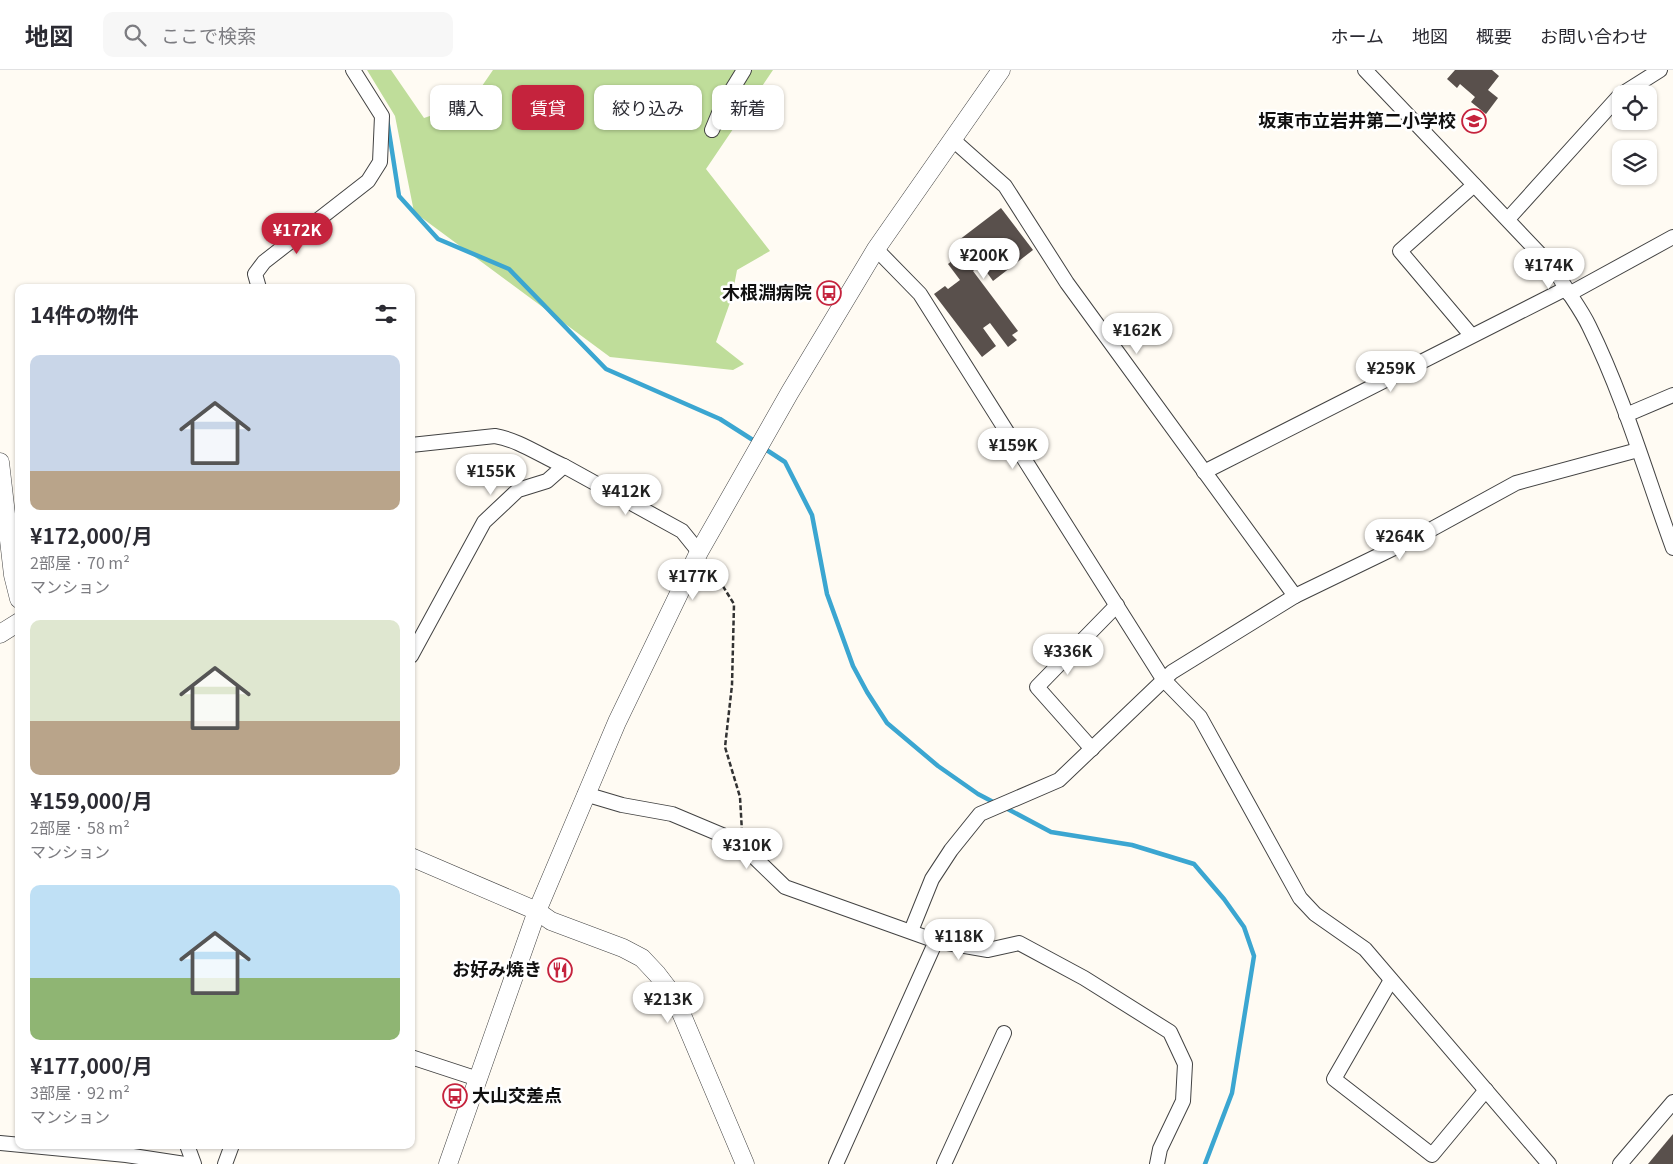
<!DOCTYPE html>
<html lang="ja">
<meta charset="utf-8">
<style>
body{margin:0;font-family:Georgia,"Noto Sans JP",serif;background:#f7f7f7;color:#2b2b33;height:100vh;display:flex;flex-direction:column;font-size:19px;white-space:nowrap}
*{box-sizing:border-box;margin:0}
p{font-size:16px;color:#7c7c81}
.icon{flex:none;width:28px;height:28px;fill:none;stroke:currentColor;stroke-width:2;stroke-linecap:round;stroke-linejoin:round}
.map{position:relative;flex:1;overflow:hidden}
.sheet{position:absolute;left:15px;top:214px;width:400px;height:865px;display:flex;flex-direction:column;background:#fff;border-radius:10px;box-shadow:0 1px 4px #0004}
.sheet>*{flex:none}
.guide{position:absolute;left:430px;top:15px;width:475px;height:45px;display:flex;gap:10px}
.buttons{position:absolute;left:1612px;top:15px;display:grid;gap:10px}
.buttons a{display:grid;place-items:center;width:45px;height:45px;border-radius:10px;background:#fff;box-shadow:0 1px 4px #0004;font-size:25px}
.price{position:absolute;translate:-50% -42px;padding:0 11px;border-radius:18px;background:#fff;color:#222;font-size:16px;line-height:32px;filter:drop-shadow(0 1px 2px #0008)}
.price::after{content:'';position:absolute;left:50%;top:30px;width:15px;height:11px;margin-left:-8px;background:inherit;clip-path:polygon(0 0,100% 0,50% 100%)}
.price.selected{background:#c5233d;color:#fff}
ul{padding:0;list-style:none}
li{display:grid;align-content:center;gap:10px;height:265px;padding:0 15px}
li span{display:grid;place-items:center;height:155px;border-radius:10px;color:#555}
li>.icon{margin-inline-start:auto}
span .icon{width:90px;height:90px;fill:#fffc;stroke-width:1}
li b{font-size:21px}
h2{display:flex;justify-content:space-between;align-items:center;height:60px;padding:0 15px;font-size:21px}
.chip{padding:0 18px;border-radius:10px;background:#fff;box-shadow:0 1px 4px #0004;font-size:18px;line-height:45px}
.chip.selected{background:#c5233d;color:#fff}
header{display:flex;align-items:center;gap:30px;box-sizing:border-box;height:70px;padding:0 25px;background:#fff;border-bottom:1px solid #e1e1e2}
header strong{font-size:24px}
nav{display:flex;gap:28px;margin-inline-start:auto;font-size:18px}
.search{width:350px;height:45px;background:#f7f7f7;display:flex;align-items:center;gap:12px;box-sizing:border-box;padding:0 18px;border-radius:10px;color:#7c7c81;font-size:19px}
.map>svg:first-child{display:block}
</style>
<header>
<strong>地図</strong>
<div class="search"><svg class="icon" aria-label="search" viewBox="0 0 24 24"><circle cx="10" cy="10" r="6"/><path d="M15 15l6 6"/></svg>ここで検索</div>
<nav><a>ホーム</a><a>地図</a><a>概要</a><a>お問い合わせ</a></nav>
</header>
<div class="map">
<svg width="1673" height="1094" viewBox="0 0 1673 1094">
<rect width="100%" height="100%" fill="#fffbf3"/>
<path fill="#bfdd9a" d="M367 0H391L424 48 471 32 493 0H773L706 99 770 181 737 200 732 227 716 272 744 294 733 300 610 287 414 142 395 46Z"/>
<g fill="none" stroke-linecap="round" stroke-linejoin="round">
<g stroke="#3ba6d1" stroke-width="4.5">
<path d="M387 49 399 126 438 169 509 199 606 299 720 349 756 372"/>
<path d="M762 377 785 392 812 445 827 524 853 596 867 622 887 653 938 696 978 724 997 734"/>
<path d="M1004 737 1051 762 1132 775 1194 794 1224 829 1244 857 1254 886 1232 1023 1205 1094"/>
</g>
</g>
<g fill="#59504c">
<path d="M1455 0H1492L1499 6 1488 20 1498 28 1486 44 1471 32 1475 27 1460 14 1457 18 1447 9Z"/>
<path d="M1001 138 1033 180 993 211 983 197 980 199 978 197 973 201 1018 261 1012 265 1017 270 1008 277 990 253 983 258 996 276 982 287 934 224 945 216 948 219 960 210 948 194 966 180 959 170Z"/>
<path d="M1673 1064V1094H1648Z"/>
</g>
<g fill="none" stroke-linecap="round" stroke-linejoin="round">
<g stroke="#434343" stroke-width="16">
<g id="minor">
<path d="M1365 0 1556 201C1566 221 1580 237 1589 256 1624 327 1646 404 1673 478"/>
<path d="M1622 24 1660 0"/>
<path d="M712 60 722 36 744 0"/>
<path d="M952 69 1005 116 1067 213 1295 526"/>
<path d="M1508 149 1621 24"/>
<path d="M876 179 920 224 1163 609 1200 647 1300 828 1315 844 1365 879 1549 1094"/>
<path d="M259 218 255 204 264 192 368 111 380 92 382 46 353 0"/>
<path d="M1569 224 1673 167"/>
<path d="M1471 265 1400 181 1474 115"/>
<path d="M1626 345 1673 325"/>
<path d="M411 375 495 366C519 370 541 386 564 396L547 411 518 420 484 452 411 586"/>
<path d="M564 396 682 461 699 482"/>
<path d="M1204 402 1565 219"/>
<path d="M1092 679 1037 617 1117 535"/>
<path d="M585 724 622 735 672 744 722 765 753 786 785 817 936 871 988 880 1019 873 1084 908 1170 962 1185 994 1183 1031 1160 1079 1157 1094"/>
<path d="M911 861 932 809 951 780 980 744 1059 710 1172 602 1295 526 1421 465 1516 413 1638 380"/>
<path d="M1391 910 1334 1009 1432 1085 1486 1020"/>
<path d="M411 987 478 1009"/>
<path d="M0 1073 126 1085 185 1094"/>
<path d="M187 1075 194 1094"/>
<path d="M225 1094 232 1075"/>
<path d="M836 1094 936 871"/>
<path d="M944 1094 1004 963"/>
<path d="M1620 1094 1673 1032"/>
</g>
</g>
<g stroke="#434343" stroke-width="19">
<g id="tertiary">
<path d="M0 392 13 505 19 529"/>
<path d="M0 564 19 552"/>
<path d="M411 787 537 841 551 851 623 878 642 888 657 904 670 921 682 945 745 1094"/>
<path d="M448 1094 537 841 617 652 699 482 790 322 876 179 1001 0"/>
</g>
</g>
<path stroke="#323232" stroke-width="2.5" stroke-dasharray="5 2.5" stroke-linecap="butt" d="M711 497 734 534 732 615 725 677 740 727 742 762"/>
<use href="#minor" stroke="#fff" stroke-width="14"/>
<use href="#tertiary" stroke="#fff" stroke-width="18"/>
</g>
<defs>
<g id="school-ring" transform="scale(1.25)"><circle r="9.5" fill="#fff" stroke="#c5233d" stroke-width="1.5"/><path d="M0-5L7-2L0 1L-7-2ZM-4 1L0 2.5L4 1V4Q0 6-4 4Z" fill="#c5233d"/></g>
<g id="bus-ring" transform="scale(1.25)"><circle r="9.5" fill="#fff" stroke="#c5233d" stroke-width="1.5"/><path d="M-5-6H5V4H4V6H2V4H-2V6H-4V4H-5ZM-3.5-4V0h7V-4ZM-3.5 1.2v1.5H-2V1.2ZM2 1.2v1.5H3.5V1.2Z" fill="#c5233d"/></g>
<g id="restaurant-ring" transform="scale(1.25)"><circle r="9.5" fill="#fff" stroke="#c5233d" stroke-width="1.5"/><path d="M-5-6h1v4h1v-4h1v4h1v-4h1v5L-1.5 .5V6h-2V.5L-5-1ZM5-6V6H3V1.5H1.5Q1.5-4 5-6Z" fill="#c5233d"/></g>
</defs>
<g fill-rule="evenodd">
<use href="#school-ring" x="1474" y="51"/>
<use href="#bus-ring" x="829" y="223"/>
<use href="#restaurant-ring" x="560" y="900"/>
<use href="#bus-ring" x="455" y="1026"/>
</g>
<g text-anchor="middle" stroke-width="5" stroke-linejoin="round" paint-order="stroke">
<g font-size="18" font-weight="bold" fill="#101010" stroke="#fff" text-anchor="end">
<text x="1456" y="57">坂東市立岩井第二小学校</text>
<text x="812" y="229">木根淵病院</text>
<text x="542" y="906">お好み焼き</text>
<text x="472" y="1032" text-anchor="start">大山交差点</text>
</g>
</g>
</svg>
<div class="buttons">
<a><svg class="icon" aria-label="locate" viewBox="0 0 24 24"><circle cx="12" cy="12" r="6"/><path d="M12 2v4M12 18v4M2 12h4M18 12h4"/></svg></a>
<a><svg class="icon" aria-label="layers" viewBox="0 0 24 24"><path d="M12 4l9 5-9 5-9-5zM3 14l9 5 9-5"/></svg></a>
</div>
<b class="price selected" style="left:297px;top:185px">¥172K</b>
<b class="price" style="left:984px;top:210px">¥200K</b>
<b class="price" style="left:1549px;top:220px">¥174K</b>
<b class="price" style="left:1137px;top:285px">¥162K</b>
<b class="price" style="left:1391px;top:323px">¥259K</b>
<b class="price" style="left:1013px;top:400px">¥159K</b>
<b class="price" style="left:491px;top:426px">¥155K</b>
<b class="price" style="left:626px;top:446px">¥412K</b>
<b class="price" style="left:1400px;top:491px">¥264K</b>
<b class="price" style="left:693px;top:531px">¥177K</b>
<b class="price" style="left:1068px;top:606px">¥336K</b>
<b class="price" style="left:747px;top:800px">¥310K</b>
<b class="price" style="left:959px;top:891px">¥118K</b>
<b class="price" style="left:668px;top:954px">¥213K</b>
<div class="guide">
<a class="chip">購入</a>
<a class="chip selected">賃貸</a>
<a class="chip">絞り込み</a>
<a class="chip">新着</a>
</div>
<section class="sheet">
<h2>14件の物件<svg class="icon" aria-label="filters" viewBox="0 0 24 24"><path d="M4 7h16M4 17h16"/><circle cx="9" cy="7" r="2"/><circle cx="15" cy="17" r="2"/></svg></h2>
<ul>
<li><span style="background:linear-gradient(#c9d6e8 75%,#b9a48a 0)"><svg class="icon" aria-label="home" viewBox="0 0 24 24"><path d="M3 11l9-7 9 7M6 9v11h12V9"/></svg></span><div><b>¥172,000/月</b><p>2部屋 · 70 m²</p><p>マンション</p></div></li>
<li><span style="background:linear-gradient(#dfe7d0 65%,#b9a48a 0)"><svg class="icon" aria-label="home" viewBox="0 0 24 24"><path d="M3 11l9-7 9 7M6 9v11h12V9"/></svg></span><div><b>¥159,000/月</b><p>2部屋 · 58 m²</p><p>マンション</p></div></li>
<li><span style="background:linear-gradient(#bfe0f5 60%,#8fb573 0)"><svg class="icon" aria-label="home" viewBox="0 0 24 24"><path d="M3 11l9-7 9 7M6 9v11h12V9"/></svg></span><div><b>¥177,000/月</b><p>3部屋 · 92 m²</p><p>マンション</p></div></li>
</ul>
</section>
</div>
